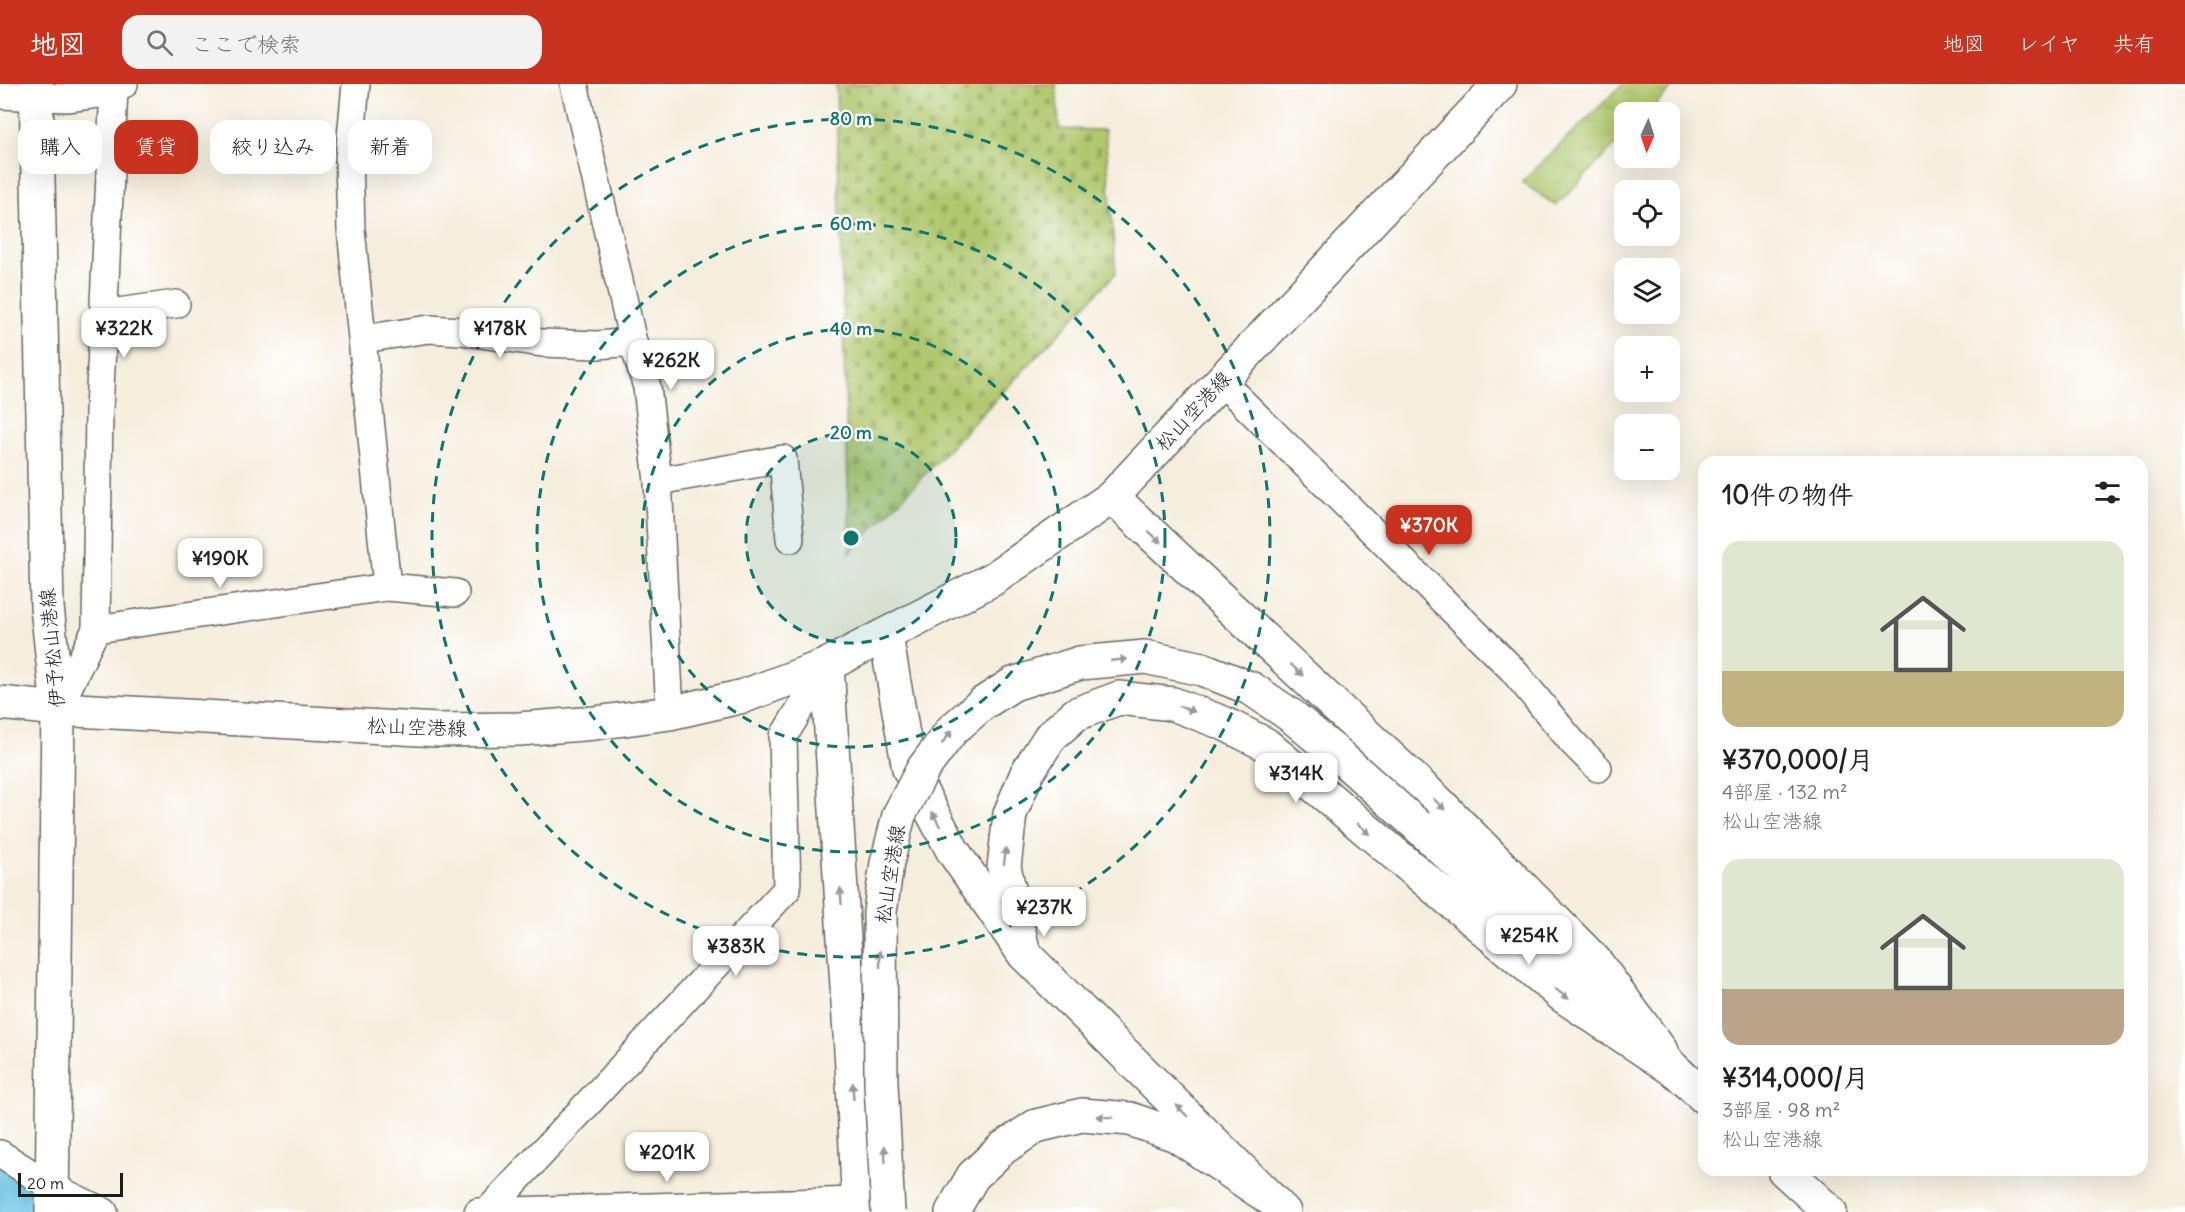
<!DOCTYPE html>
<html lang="ja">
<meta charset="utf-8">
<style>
body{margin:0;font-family:Delius,"Klee One",sans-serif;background:#f2f2f2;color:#222;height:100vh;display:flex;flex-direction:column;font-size:22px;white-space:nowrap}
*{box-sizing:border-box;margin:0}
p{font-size:20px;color:#767676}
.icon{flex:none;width:33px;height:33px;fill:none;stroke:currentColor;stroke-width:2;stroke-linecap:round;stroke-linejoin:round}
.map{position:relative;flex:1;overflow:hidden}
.panel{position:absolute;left:1698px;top:372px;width:450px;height:720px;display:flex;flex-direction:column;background:#fff;border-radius:18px;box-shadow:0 6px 24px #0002}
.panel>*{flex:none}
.top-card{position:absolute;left:18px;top:36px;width:570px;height:54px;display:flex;gap:12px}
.needle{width:39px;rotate:183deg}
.fabs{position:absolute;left:1614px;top:18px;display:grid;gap:12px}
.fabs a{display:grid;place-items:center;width:66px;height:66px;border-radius:12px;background:#fff;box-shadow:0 6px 24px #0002;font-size:30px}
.scale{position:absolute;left:18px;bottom:15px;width:105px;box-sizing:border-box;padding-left:6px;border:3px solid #1c1c1c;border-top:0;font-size:16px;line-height:21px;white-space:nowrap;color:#1c1c1c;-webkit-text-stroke:4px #fff;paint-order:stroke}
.price{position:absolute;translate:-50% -51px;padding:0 14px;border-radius:12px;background:#fff;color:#222;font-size:20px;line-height:39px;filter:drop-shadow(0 2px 3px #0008)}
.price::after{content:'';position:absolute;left:50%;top:36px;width:18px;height:14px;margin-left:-9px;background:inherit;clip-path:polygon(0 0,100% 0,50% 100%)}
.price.on{background:#c8321e;color:#fff}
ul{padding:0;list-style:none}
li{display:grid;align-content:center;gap:12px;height:318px;padding:0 24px}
li span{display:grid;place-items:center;height:186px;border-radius:18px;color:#555}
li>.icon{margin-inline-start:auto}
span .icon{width:108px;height:108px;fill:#fffc;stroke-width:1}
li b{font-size:26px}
h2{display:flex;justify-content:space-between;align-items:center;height:72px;padding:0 24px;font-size:26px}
.tag{padding:0 21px;border-radius:18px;background:#fff;box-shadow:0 6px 24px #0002;font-size:21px;line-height:54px}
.tag.on{background:#c8321e;color:#fff}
header{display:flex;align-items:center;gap:36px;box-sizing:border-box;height:84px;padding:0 30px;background:#c8321e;color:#fff}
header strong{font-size:28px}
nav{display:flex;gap:33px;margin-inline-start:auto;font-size:21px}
.search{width:420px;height:54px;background:#f2f2f2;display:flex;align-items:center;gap:15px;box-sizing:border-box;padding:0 21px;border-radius:18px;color:#767676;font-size:22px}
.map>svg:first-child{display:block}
</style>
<header>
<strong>地図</strong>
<div class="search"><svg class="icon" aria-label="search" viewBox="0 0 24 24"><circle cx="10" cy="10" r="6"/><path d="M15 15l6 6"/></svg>ここで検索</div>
<nav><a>地図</a><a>レイヤ</a><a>共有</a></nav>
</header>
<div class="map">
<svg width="2185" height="1128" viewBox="0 0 2185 1128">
<defs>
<pattern id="grass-tufts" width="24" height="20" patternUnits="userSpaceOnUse" patternTransform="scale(1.5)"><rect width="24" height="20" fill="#b0c86e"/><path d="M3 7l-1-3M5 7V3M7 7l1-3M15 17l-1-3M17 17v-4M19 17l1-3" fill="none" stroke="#97ab5f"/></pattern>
<pattern id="cemetery-stones" width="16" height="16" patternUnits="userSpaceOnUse" patternTransform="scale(1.5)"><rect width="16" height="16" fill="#b0c86e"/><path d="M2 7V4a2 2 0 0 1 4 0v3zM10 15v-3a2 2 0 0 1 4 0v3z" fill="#97ab5f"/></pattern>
</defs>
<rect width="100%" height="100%" fill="#fff"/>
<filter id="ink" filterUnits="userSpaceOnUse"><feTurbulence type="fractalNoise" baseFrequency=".0167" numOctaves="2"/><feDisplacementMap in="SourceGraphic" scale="12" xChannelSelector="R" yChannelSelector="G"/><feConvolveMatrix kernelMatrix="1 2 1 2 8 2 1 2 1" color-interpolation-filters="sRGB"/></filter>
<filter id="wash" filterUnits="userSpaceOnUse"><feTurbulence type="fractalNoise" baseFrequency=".008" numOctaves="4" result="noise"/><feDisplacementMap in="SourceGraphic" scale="24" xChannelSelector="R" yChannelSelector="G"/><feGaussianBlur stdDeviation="1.35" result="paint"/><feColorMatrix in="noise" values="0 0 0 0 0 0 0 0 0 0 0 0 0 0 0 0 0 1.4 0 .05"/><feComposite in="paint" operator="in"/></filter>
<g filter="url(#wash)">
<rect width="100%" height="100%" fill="#f5eedd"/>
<path fill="url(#grass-tufts)" stroke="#667245" stroke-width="1.5" d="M1623 0H1676L1648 28H1624V52L1556 122 1522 98Z"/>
<path fill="url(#cemetery-stones)" stroke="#667245" stroke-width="1.5" d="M836 0H1056L1059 45 1105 46 1116 189 850 469Z"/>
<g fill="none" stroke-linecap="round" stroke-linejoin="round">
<path stroke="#61bedf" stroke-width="63" d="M0 1110 20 1128"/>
</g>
</g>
<g filter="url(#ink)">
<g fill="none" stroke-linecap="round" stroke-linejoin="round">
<g stroke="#686660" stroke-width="30">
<g id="minor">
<path d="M356 0 349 75 351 145 387 503"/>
<path d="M574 0 633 258 647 303 658 397 670 629"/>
<path d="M0 11 67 14 98 10 124 0"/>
<path d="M103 230 176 220"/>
<path d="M363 255 429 245 461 247 542 259 597 261 633 258"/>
<path d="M1221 297 1512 585 1573 659 1598 684"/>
<path d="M658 397 783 375 790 455"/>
<path d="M96 545 99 327 114 4"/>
<path d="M58 625 96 545 387 503 455 509"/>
<path d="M0 1070 52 1103 104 1128"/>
<path d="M488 1127 787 805 783 653 827 581"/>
<path d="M478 1128 858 1117"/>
</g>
</g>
<g stroke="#686660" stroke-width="36">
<g id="tertiary">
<path d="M1112 413 1439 719 1595 877 1661 967"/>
<path d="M886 552 909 685 953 767 1024 870 1284 1128"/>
<path d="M1418 742 1609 922"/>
<path d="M1024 870 1004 783 1010 730 1027 689 1050 653 1076 630 1119 614 1173 620 1223 639 1265 660 1563 912 1674 986"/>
<path d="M1659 971 1704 1013"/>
<path d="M1784 1086 1830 1128"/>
</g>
</g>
<g stroke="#686660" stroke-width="36">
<g id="primary">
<path d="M36 0 47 523 58 625 52 1128"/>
<path d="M827 581 853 999 859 1128"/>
<path d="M0 619 58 625 438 646 519 645 595 639 670 629 744 612 827 581 993 495 1112 413 1500 0"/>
<path d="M952 1128 973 1092 1003 1064 1036 1042 1082 1031 1130 1035 1176 1051 1268 1113"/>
</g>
</g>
<use href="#minor" stroke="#fff" stroke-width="27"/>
<use href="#tertiary" stroke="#fff" stroke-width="33"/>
<use href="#primary" stroke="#fff" stroke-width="33"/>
<g stroke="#686660" stroke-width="36" stroke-linecap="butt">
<path id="primary-bridge" d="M888 1128 881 1000 880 828 887 779 899 731 923 685 952 646 982 620 1013 600 1080 579 1145 573 1202 585 1252 605 1293 633 1337 670 1418 742"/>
</g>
<use href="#primary-bridge" stroke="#fff" stroke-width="33"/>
</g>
<defs><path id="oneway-solid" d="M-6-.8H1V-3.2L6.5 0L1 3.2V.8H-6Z" transform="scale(1.5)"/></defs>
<g fill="#999">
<use href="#oneway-solid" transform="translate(1155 453) rotate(43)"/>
<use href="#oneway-solid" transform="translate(1119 576) rotate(-5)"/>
<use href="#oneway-solid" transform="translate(1297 586) rotate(43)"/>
<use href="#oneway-solid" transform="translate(1187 625) rotate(20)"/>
<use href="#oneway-solid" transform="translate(947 653) rotate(-53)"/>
<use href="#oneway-solid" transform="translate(1439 720) rotate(44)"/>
<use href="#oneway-solid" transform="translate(936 735) rotate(-118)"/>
<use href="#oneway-solid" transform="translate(1364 745) rotate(40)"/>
<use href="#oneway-solid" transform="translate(1005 772) rotate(-83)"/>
<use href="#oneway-solid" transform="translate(841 812) rotate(-94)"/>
<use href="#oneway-solid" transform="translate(880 875) rotate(-90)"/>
<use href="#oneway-solid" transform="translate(1562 910) rotate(37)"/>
<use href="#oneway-solid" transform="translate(853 1007) rotate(-93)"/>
<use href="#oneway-solid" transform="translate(1182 1027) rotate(-135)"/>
<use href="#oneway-solid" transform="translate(1105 1033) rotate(-176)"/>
<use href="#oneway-solid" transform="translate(885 1070) rotate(-93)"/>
</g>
</g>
<circle cx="851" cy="454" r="105" fill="#0f766e" fill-opacity=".12"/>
<g fill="none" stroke="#0f766e" stroke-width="3" stroke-dasharray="10 8">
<circle cx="851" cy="454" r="105"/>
<circle cx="851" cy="454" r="209"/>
<circle cx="851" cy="454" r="314"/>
<circle cx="851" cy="454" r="419"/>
</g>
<g text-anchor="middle" stroke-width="4.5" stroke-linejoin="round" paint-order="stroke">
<g font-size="20" fill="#1c1c1c" stroke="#fff">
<text transform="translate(1193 327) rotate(-47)" y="7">松山空港線</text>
<text transform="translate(52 564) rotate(-95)" y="7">伊予松山港線</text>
<text transform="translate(417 643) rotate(2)" y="7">松山空港線</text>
<text transform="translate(890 790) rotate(-81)" y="7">松山空港線</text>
</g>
</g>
<circle cx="851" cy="454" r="9" fill="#0f766e" stroke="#fff" stroke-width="3"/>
<g font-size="18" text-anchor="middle" font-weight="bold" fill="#0f766e" stroke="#fff" stroke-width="4.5" stroke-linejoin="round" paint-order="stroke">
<text x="851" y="41">80 m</text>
<text x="851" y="146">60 m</text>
<text x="851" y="251">40 m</text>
<text x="851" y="355">20 m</text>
</g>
</svg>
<div class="fabs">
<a><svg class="needle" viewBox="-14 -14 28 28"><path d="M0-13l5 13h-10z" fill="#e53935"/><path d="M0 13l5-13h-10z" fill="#767676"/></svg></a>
<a><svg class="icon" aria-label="locate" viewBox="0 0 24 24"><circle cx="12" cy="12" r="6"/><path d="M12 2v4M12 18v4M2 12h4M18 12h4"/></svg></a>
<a><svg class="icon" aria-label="layers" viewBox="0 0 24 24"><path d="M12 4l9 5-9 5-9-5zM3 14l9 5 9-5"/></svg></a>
<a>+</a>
<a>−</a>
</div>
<div class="scale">20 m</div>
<b class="price" style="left:124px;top:275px">¥322K</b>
<b class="price" style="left:500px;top:275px">¥178K</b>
<b class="price" style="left:671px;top:307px">¥262K</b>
<b class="price on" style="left:1429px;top:472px">¥370K</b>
<b class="price" style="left:220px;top:505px">¥190K</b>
<b class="price" style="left:1296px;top:720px">¥314K</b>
<b class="price" style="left:1044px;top:854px">¥237K</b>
<b class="price" style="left:1529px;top:882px">¥254K</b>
<b class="price" style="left:736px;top:893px">¥383K</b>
<b class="price" style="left:667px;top:1099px">¥201K</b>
<div class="top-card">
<a class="tag">購入</a>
<a class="tag on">賃貸</a>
<a class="tag">絞り込み</a>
<a class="tag">新着</a>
</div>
<section class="panel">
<h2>10件の物件<svg class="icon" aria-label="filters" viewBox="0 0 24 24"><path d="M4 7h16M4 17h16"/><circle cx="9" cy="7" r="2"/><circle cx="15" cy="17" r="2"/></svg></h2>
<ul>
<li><span style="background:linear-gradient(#dfe7d0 70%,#c2b280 0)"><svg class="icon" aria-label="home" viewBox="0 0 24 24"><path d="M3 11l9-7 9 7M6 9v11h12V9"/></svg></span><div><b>¥370,000/月</b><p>4部屋 · 132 m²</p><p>松山空港線</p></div></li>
<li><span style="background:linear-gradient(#dfe7d0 70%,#b9a48a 0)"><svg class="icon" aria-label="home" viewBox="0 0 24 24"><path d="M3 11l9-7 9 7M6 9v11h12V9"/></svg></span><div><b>¥314,000/月</b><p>3部屋 · 98 m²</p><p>松山空港線</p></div></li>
</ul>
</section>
</div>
